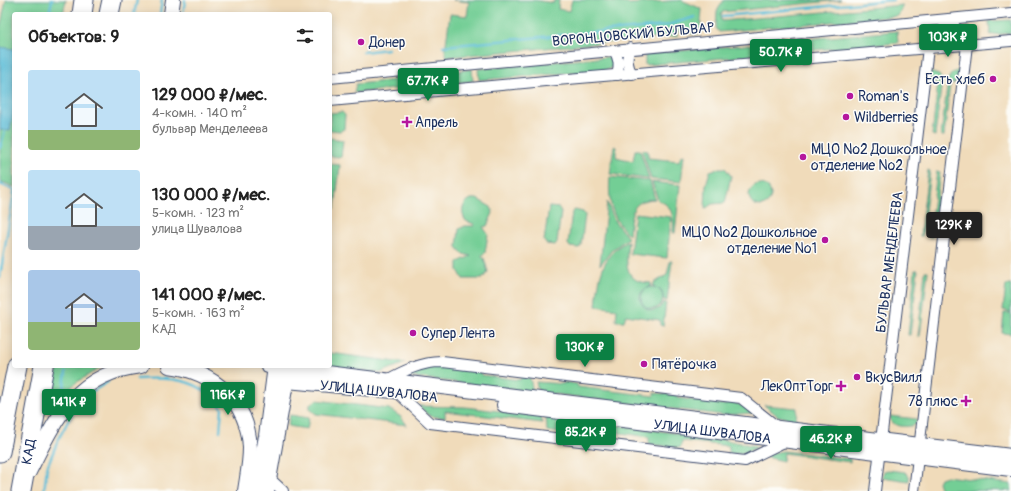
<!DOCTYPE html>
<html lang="ru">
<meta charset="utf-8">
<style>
body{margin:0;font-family:Pangolin,sans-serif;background:#f2f2f2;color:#222;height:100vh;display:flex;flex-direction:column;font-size:15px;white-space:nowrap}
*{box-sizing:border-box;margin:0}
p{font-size:13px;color:#767676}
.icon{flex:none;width:22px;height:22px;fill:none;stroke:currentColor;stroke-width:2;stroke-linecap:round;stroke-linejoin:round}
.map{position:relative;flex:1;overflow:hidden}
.drawer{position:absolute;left:12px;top:12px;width:320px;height:356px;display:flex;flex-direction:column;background:#fff;border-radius:4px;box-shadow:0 2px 10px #0003}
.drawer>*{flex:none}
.price{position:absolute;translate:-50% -34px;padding:0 9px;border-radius:4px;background:#0b8043;color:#fff;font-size:13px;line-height:26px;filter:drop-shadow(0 1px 2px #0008)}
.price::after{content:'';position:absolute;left:50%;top:24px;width:12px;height:9px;margin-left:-6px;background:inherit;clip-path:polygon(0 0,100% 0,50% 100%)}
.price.current{background:#222;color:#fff}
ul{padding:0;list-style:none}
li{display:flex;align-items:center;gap:12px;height:100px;padding:0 16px}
li span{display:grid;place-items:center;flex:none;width:112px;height:80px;border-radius:4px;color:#555}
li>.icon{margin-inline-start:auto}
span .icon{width:48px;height:48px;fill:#fffc;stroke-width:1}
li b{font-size:17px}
h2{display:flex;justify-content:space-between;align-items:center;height:48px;padding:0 16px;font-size:17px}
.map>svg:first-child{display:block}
</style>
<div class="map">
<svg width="1011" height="491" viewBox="0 0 1011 491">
<rect width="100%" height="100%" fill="#fdfcf7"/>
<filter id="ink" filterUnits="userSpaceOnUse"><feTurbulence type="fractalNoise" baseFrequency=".025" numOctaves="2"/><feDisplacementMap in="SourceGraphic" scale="8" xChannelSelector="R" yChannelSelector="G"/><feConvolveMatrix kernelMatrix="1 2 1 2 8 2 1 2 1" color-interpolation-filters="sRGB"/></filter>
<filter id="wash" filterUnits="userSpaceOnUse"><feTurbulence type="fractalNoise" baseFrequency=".012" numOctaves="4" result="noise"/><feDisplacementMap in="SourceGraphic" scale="16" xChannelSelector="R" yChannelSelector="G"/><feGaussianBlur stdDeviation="0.9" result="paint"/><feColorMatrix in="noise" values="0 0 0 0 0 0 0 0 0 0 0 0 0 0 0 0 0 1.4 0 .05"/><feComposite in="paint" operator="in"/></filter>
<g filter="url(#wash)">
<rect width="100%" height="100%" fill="#f0dbba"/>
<g fill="#73ce95" stroke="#477e7a">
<path d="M6 0H66L63 14H14V187L0 181V29Z"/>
<path d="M453 0H533L554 3V0H559L558 9 569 11 572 0H596L630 4 681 0 702 9 700 34H691L690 30 677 31V36L447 57 445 51 450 14 467 16 469 2Z"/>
<path d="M724 0H841L722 12 721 14 722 21 903 5 898 16 719 32 716 28 717 11Z"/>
<path d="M1011 20V33L990 35 989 21Z"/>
<path d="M897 31 898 43 765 54 764 43Z"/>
<path d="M757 44 758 55 645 65V54Z"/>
<path d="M608 57 613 58 615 65 607 70 479 80 478 69Z"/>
<path d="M472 69 473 81 354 93 356 84 408 79Z"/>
<path d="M961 69 959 82 950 84 944 136H941L948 79 952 73Z"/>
<path d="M930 72 939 75 942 80 935 136 932 135 938 83 931 82 929 80Z"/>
<path d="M342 112 345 115 344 129 340 131 330 130V113Z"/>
<path d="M330 138 343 140 341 157 330 156Z"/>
<path d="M614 146 616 147V157L633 161 635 150H640L649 179 610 174Z"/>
<path d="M642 150 648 151V158L679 161 681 156 684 155 681 182 651 179Z"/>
<path d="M330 164 340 165 335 208H330Z"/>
<path d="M719 168H725L731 176 725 203 712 204 705 209 706 185 710 171Z"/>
<path d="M928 170 930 171 922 236H920Z"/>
<path d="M937 171 940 172 932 237H929Z"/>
<path d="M610 177 650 181 655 199C630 200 631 215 629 235 611 219 608 199 610 177Z"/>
<path d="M652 182 680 185 675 233H673C674 217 673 206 658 200Z"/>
<circle cx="760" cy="195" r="11"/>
<path d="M471 199H477L491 207 493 213 487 226 483 227 488 234 485 253 481 256 484 258 488 272 482 279H463L458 270V262L471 256 463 254 457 247 459 229 465 226H474V224L466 221C460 213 462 203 471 199Z"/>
<path d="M607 202 615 222 628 238 612 250 600 265Z"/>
<path d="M549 207 559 208 561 212 557 242 555 245 546 244 544 241Z"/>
<path d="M575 210 583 212 585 215 581 245 579 248 570 247 568 244 572 212Z"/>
<path d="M635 213 671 217 667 258 630 254Z"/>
<path d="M628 241C626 262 623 283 651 283V286C625 294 652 325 664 302L666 303 663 326 660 325V320L626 315 624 321H616L617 309 596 306C599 280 600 255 628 241Z"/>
<path d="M670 261H672L667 301 664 300 662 291 653 286 654 283 667 275Z"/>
<path d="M915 270H918L910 335H908Z"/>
<path d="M925 271H928L920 336H918Z"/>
<path d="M1006 285H1011V334L1002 333 1004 313H1010L1011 312 1003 310Z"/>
<circle cx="652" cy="298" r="11"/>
<path d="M330 353 405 363 380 373 327 366H330Z"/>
<path d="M58 366H103L74 384 56 403H54L52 399Z"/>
<path d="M435 366 481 372V375L520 380 521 377 530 378 533 392 405 376 419 370Z"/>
<path d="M536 382 564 384V382L577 384 578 387 654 396 655 393 677 395V398L726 405 727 401C737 403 745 406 753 413L723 415 538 392Z"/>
<path d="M317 400 389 409 401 417 407 425 316 414 310 409V404Z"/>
<path d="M764 405 797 408 796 420 778 416Z"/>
<path d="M418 406 465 407 541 416 542 423 445 411V418L430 416Z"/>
<path d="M290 415 309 418 307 429 288 426Z"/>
<path d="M546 416 720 439 755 446 756 448 743 453 729 454V446L682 441 680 448 649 444V437L592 429 590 437 547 431Z"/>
<path d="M890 416 917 419 916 424C910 428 897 427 891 422Z"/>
<path d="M783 451 850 459V462L784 453 783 461 766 457 773 453Z"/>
<path d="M888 470 905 472 909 476V481L882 477 884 471Z"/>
<path d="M946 476 1011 484V491L944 490 940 488 938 482 940 478Z"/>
</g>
<path fill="#59bcd7" stroke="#3a769a" d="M0 47 14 49V105L10 131 0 130Z"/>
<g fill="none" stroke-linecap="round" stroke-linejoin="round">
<g stroke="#59bcd7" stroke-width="2.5">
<path d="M49 14 52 0"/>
<path d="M134 14 137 0"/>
<path d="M160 14 162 0"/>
<path d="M183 14 185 0"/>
<path d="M723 16 893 0"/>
<path d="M443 46 664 26 695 17"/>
<path d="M363 52 388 49"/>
<path d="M0 148 5 131"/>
<path d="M0 184 14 190"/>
<path d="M0 277 14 192"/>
<path d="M137 379C171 377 200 378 222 408L220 431"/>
<path d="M64 387 66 372"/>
<path d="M44 491 47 467 59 438 74 410 90 393 108 382"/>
</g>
</g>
</g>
<g filter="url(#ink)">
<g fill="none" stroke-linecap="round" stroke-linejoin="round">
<g stroke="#3b496c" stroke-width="12">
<g id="street">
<path d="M630 48C626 58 627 65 632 74"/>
<path d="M614 50C619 59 620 65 617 75"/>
<path d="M330 78 1011 13"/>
<path d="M330 101 545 81 1011 41"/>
<path d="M385 381C403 371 421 362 442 362L741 398 776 426"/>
<path d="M397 392 430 423 745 461 786 441"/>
<path d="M270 479 283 491"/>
<path d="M875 491 928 48 950 19"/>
<path d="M914 491 967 45 950 19"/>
</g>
</g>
<g stroke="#3b496c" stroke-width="16">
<g id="secondary">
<path d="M171 14 173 0"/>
<path d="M169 366C214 372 248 401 250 448 250 463 247 477 245 491"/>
<path d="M268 366 1011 456"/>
<path d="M275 367 287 381 404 392"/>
<path id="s1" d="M504 405 1011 469"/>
<path d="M29 472C55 420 75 373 141 366"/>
<path d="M256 491 266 436 275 366"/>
<path d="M267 491 288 372"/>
</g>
</g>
<g stroke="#3b496c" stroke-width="21">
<g id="highway">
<path d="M82 14 84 0"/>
<path d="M109 14 112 0"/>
<path d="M0 452 17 366"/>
<path id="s2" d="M21 491 44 366"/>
</g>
</g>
<use href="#street" stroke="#fff" stroke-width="10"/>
<use href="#secondary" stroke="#fff" stroke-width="14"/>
<use href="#highway" stroke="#fff" stroke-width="19"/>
</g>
</g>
<g fill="#b5179e" stroke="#fdfcf7" stroke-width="1.5">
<circle cx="361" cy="42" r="4"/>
<circle cx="993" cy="79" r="4"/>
<circle cx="850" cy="96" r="4"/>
<circle cx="846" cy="117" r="4"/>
<path d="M405 116h4v4h4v4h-4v4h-4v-4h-4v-4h4z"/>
<circle cx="803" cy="157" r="4"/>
<circle cx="825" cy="240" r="4"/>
<circle cx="413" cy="333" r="4"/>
<circle cx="644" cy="364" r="4"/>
<circle cx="857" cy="377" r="4"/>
<path d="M839 380h4v4h4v4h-4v4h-4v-4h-4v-4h4z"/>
<path d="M964 395h4v4h4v4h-4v4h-4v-4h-4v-4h4z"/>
</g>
<g text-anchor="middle" stroke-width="3" stroke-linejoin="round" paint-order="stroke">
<g font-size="14" fill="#1b2f5e" stroke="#fdfcf7">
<text transform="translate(633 34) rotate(-5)" y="5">ВОРОНЦОВСКИЙ БУЛЬВАР</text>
<text transform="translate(889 262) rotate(-83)" y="5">БУЛЬВАР МЕНДЕЛЕЕВА</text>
<text transform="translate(379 391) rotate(6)" y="5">УЛИЦА ШУВАЛОВА</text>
<text dy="5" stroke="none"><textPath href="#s1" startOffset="210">УЛИЦА ШУВАЛОВА</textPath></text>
<text dy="5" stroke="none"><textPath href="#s2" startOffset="40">КАД</textPath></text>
</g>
<g font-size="14" fill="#1b2f5e" stroke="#fdfcf7" text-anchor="start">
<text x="369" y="47">Донер</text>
<text x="985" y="84" text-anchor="end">Есть хлеб</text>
<text x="858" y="101">Roman's</text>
<text x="854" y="122">Wildberries</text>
<text x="415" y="127">Апрель</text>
<text x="811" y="154">МЦО №2 Дошкольное<tspan x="811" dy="16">отделение №2</tspan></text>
<text x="817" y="237" text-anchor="end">МЦО №2 Дошкольное<tspan x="817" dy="16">отделение №1</tspan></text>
<text x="421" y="338">Супер Лента</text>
<text x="652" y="369">Пятёрочка</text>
<text x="865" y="382">ВкусВилл</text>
<text x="833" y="391" text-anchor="end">ЛекОптТорг</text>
<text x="958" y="406" text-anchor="end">78 плюс</text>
</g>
</g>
</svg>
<b class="price" style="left:948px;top:58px">103K ₽</b>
<b class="price" style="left:781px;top:73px">50.7K ₽</b>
<b class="price" style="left:428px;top:102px">67.7K ₽</b>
<b class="price current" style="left:954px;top:246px">129K ₽</b>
<b class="price" style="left:585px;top:368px">130K ₽</b>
<b class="price" style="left:228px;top:416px">116K ₽</b>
<b class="price" style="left:69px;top:423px">141K ₽</b>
<b class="price" style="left:586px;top:453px">85.2K ₽</b>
<b class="price" style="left:831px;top:460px">46.2K ₽</b>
<section class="drawer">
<h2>Объектов: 9<svg class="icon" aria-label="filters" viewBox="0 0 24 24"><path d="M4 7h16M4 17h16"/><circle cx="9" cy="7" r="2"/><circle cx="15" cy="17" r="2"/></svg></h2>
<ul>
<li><span style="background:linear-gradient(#bfe0f5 75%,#8fb573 0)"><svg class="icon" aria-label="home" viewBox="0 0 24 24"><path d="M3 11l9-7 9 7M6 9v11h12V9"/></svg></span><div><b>129 000 ₽/мес.</b><p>4-комн. · 140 m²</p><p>бульвар Менделеева</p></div></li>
<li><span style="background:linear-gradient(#bfe0f5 70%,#9aa5b1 0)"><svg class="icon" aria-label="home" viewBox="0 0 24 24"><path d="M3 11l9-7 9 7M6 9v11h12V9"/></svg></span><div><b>130 000 ₽/мес.</b><p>5-комн. · 123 m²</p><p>улица Шувалова</p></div></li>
<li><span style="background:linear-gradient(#a9c7e8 65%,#8fb573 0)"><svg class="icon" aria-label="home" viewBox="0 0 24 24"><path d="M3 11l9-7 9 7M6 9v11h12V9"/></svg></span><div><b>141 000 ₽/мес.</b><p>5-комн. · 163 m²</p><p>КАД</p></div></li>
</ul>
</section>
</div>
